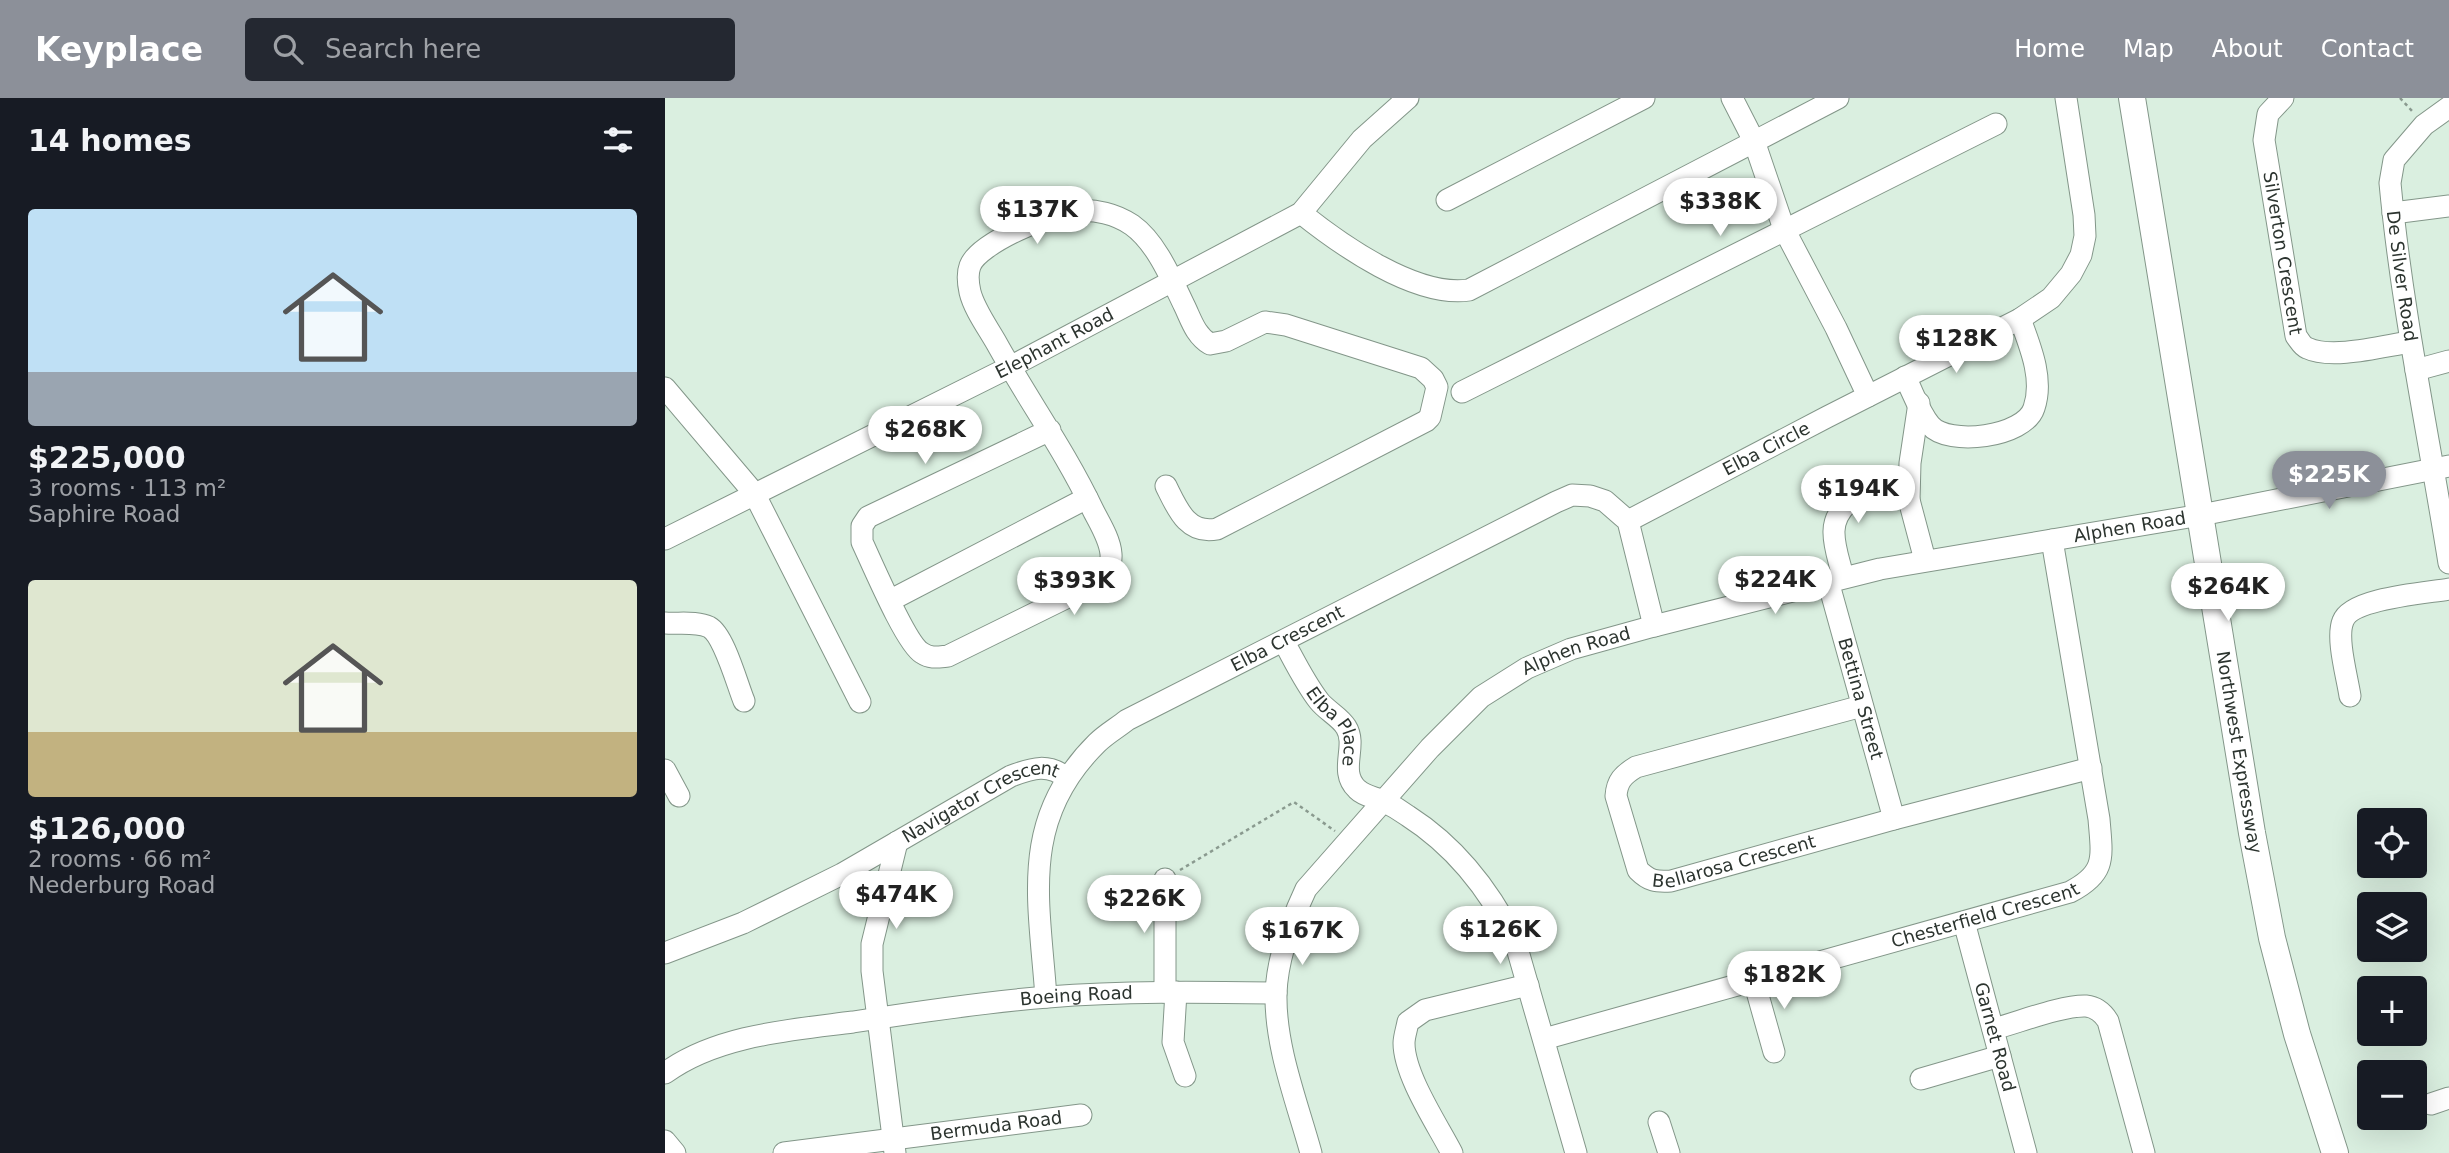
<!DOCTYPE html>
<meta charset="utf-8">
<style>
body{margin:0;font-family:"DejaVu Sans",sans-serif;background:#242831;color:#f1f3f6;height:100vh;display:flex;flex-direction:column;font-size:26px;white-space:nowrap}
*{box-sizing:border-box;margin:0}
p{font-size:23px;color:#9ea1a6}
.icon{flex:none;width:38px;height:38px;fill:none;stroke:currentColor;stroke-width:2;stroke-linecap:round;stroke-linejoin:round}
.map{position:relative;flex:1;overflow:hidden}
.panel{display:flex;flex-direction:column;background:#171b24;width:665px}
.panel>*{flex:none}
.tools{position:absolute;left:1692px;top:710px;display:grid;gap:14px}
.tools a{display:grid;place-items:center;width:70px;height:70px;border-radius:7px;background:#171b24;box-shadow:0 7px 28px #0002;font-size:35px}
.price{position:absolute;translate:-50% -60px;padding:0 16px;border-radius:24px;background:#fff;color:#222;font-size:23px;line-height:46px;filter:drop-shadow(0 2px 4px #0008)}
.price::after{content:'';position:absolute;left:50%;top:42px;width:21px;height:16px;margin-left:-10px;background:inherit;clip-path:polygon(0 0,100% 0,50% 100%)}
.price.on{background:#8c9099;color:#fff}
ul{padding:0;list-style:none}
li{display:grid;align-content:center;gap:14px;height:371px;padding:0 28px}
li span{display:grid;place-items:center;height:217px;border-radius:7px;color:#555}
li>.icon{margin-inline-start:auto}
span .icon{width:126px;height:126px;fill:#fffc;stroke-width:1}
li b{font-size:30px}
h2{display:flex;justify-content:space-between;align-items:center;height:84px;padding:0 28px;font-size:30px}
header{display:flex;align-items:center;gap:42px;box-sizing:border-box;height:98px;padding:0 35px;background:#8c9099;color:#fff}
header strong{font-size:33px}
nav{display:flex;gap:38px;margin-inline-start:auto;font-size:24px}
.search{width:490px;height:63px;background:#242831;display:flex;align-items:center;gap:18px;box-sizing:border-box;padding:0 24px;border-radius:7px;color:#9ea1a6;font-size:26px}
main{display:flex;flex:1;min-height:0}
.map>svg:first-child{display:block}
</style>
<header>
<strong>Keyplace</strong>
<div class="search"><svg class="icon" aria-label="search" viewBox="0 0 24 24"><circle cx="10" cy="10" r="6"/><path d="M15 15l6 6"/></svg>Search here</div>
<nav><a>Home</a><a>Map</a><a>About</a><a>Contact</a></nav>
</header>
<main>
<section class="panel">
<h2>14 homes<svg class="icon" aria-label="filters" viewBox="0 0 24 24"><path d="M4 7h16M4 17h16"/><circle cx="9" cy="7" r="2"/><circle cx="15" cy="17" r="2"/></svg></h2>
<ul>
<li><span style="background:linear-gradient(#bfe0f5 75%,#9aa5b1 0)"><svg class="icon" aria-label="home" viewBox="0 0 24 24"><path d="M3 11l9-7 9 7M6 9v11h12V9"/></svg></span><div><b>$225,000</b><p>3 rooms · 113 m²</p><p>Saphire Road</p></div></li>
<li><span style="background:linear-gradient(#dfe7d0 70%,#c2b280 0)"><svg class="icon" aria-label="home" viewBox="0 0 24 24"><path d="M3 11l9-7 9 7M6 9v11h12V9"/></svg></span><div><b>$126,000</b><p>2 rooms · 66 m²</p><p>Nederburg Road</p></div></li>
</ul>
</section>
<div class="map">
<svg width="1784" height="1055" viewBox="0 0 1784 1055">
<rect width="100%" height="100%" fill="#daefe0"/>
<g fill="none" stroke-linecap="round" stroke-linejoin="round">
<g stroke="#839689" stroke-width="23">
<g id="minor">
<path d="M1067 0 1089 43 1119 131 1171 230 1203 298"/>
<path id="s1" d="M1618 0 1603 16 1599 42 1631 238C1635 243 1637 248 1642 250 1667 262 1718 248 1745 244"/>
<path id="s2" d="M1784 9 1759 27 1729 62 1725 85C1737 213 1764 339 1784 465"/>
<path d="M782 102 979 0"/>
<path d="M636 115C676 147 751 200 804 192L1173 0"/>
<path d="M1728 115 1784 108"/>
<path d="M1751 272 1784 263"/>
<path d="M1240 279C1248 294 1254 314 1265 327 1283 349 1360 339 1369 310 1379 281 1365 248 1355 221"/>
<path d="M0 290 89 395 195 604"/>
<path d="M797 294 1331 26"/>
<path d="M1254 305 1245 365 1244 402 1260 462"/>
<path d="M385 332 203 419 197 428V444C207 465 241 546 257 555 266 561 273 559 283 558L433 484C440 475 447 468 446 456 445 441 434 424 428 412 400 353 363 302 332 246 323 230 309 211 305 194 303 185 302 176 305 168 313 145 388 114 411 113 430 111 451 116 467 127 491 144 506 180 519 207 526 221 530 237 545 246L561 243 600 224 621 227 756 270 768 281 772 289 765 319 761 323 552 431C522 437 512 410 501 388"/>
<path id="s3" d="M963 423 1162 319 1355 221 1386 200 1406 176 1416 157 1420 138 1419 117 1401 0"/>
<path id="s4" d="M0 441 345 269 636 115 697 41 743 0"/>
<path d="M1178 479C1175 465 1169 450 1169 435 1168 414 1191 391 1212 391 1222 391 1235 398 1244 402"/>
<path id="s5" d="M1163 483 1229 721"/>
<path d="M226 502 422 400"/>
<path d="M0 525C13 526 32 523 44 529 59 537 72 586 79 603"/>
<path id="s6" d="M619 544C630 564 640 585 654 603 662 613 675 619 681 629 693 648 673 673 692 691 700 699 711 699 720 704 728 708 736 713 743 718 790 748 825 793 850 843L911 1055"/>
<path d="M1685 598C1682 578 1671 540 1678 523 1686 500 1761 495 1784 491"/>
<path id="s7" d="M1197 608 971 669C958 677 952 683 951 698L973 772C984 783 991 784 1006 783L1229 721 1426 670"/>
<path d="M0 672 14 698"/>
<path id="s8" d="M1299 824 1361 1055"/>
<path id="s9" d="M0 855 78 825 177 776 346 678C368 670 383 665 402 680"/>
<path d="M1089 883 1109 954"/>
<path d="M500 894V781"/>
<path d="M511 894 508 944 520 978"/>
<path id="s10" d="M381 899C374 801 354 722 432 645 441 636 452 630 462 622L891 404 907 397 925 398 940 403 963 423 989 528"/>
<path d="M1328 931C1352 925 1397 907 1421 908 1432 909 1438 915 1443 923L1479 1055"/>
<path id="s11" d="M879 941 1405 794C1442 775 1437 759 1434 721L1387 442"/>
<path id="s12" d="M0 975C52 937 126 932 188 924 252 914 318 904 383 899 458 893 535 894 611 895"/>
<path d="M1256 981 1335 958"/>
<path d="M1766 1006 1784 1000"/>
<path d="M994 1024 1004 1055"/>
<path d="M0 1043 10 1055"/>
<path id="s13" d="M119 1055 416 1017"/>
<path d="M230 1055 207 873V846L232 744"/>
<path id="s14" d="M646 1055C632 1004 610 949 611 896 612 860 626 823 641 791L765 650 816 599 862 570 906 551 989 528 1215 471 1536 417 1784 368"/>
<path d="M787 1055C772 1026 739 977 739 945 739 939 742 930 743 924L760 912 863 887"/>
</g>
</g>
<g stroke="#839689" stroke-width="28">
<g id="major">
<path id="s15" d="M1467 0 1587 735 1607 840 1632 936 1670 1055"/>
</g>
</g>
<g stroke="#8a9a8f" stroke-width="2.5" stroke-dasharray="3.5 3.5" stroke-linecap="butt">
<path d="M1735 0 1748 14"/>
<path d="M515 772 629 704 670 733"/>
</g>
<use href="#minor" stroke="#fff" stroke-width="21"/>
<use href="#major" stroke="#fff" stroke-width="26"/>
</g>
<g text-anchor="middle" stroke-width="7" stroke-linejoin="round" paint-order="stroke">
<g font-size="18" fill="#2c342f" stroke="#daefe0">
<text dy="6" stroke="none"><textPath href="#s1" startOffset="163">Silverton Crescent</textPath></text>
<text dy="6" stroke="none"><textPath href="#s2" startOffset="194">De Silver Road</textPath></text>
<text dy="6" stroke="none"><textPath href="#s4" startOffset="436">Elephant Road</textPath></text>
<text dy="6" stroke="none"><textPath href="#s3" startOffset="156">Elba Circle</textPath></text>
<text dy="6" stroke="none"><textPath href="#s14" startOffset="1208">Alphen Road</textPath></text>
<text dy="6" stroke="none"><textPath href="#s10" startOffset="488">Elba Crescent</textPath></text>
<text dy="6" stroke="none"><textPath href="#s14" startOffset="640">Alphen Road</textPath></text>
<text dy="6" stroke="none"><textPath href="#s5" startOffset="122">Bettina Street</textPath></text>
<text dy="6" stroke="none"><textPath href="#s6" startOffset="100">Elba Place</textPath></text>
<text dy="6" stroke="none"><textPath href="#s15" startOffset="663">Northwest Expressway</textPath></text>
<text dy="6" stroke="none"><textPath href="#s9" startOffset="352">Navigator Crescent</textPath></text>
<text dy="6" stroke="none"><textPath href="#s7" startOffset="450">Bellarosa Crescent</textPath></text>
<text dy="6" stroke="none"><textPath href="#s11" startOffset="458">Chesterfield Crescent</textPath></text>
<text dy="6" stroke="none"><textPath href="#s12" startOffset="422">Boeing Road</textPath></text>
<text dy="6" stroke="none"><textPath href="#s8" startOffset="119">Garnet Road</textPath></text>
<text dy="6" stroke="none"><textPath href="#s13" startOffset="214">Bermuda Road</textPath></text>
</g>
</g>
</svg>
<div class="tools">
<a><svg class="icon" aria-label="locate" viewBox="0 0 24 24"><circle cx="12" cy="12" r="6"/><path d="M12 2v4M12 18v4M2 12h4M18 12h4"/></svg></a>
<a><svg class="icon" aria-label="layers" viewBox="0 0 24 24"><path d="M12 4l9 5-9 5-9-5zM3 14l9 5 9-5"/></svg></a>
<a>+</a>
<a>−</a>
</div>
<b class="price" style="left:1055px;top:140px">$338K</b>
<b class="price" style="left:372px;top:148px">$137K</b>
<b class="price" style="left:1291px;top:277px">$128K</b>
<b class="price" style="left:260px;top:368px">$268K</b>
<b class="price on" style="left:1664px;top:413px">$225K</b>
<b class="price" style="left:1193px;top:427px">$194K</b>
<b class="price" style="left:1110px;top:518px">$224K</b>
<b class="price" style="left:409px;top:519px">$393K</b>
<b class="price" style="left:1563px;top:525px">$264K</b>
<b class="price" style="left:231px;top:833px">$474K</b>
<b class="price" style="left:479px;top:837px">$226K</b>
<b class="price" style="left:835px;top:868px">$126K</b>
<b class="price" style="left:637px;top:869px">$167K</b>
<b class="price" style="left:1119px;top:913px">$182K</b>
</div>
</main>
